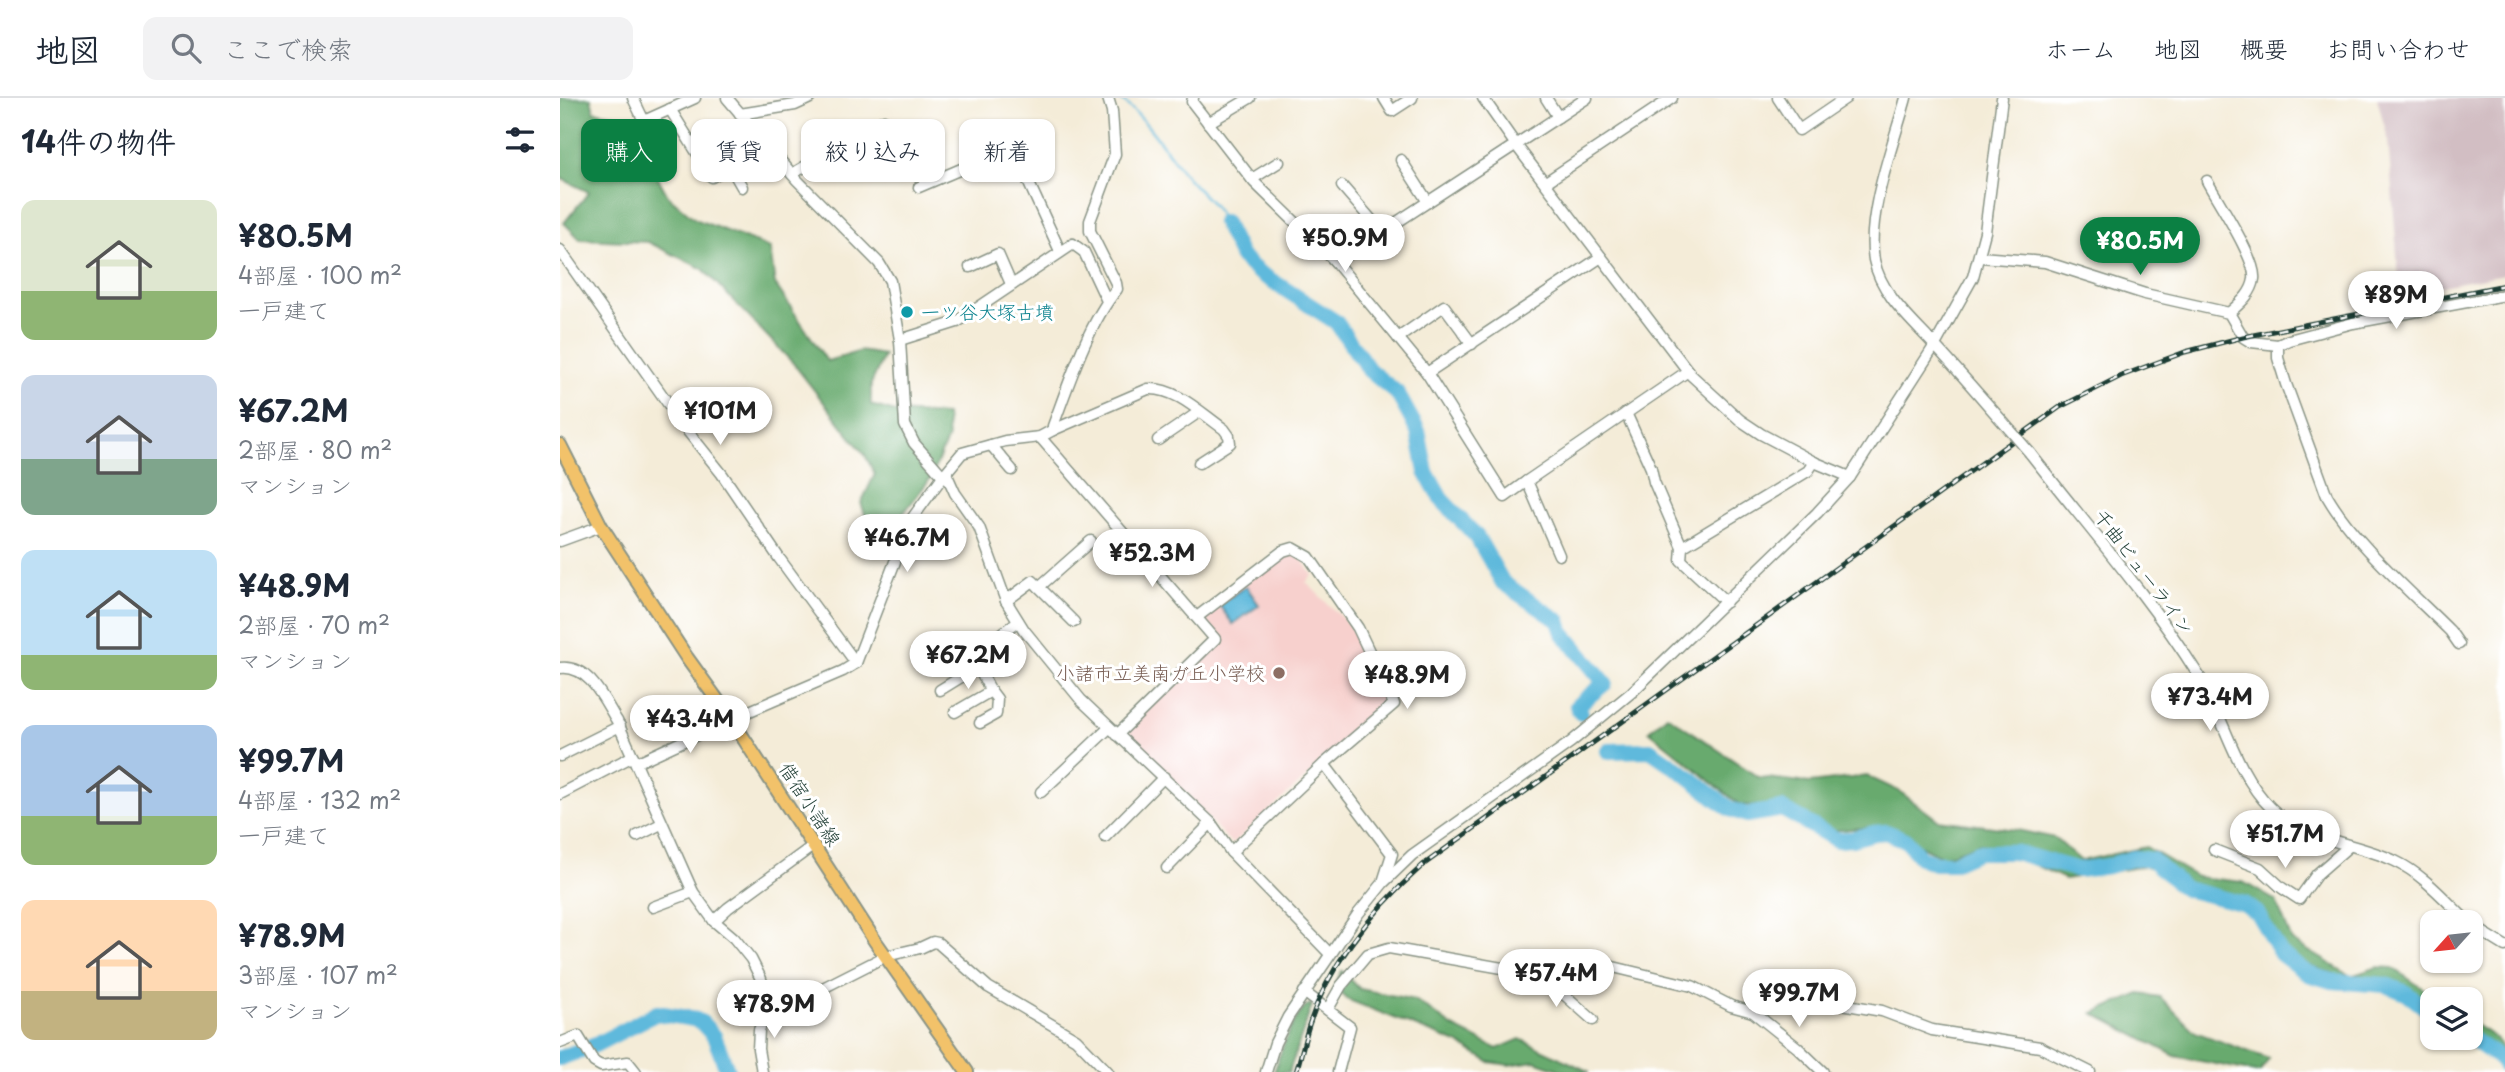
<!DOCTYPE html>
<html lang="ja">
<meta charset="utf-8">
<style>
body{margin:0;font-family:"Playpen Sans","Klee One",sans-serif;background:#f2f2f3;color:#1f2937;height:100vh;display:flex;flex-direction:column;font-size:26px;white-space:nowrap}
*{box-sizing:border-box;margin:0}
p{font-size:23px;color:#747a83}
.icon{flex:none;width:38px;height:38px;fill:none;stroke:currentColor;stroke-width:2;stroke-linecap:round;stroke-linejoin:round}
.map{position:relative;flex:1;overflow:hidden}
.details{display:flex;flex-direction:column;background:#fff;width:560px}
.details>*{flex:none}
.top-card{position:absolute;left:21px;top:21px;width:665px;height:63px;display:flex;gap:14px}
.needle{width:46px;rotate:243deg}
.fabs{position:absolute;left:1860px;top:812px;display:grid;gap:14px}
.fabs a{display:grid;place-items:center;width:63px;height:63px;border-radius:14px;background:#fff;box-shadow:0 2px 5px #0004;font-size:35px}
.price{position:absolute;translate:-50% -60px;padding:0 16px;border-radius:24px;background:#fff;color:#222;font-size:23px;line-height:46px;filter:drop-shadow(0 2px 4px #0008)}
.price::after{content:'';position:absolute;left:50%;top:42px;width:21px;height:16px;margin-left:-10px;background:inherit;clip-path:polygon(0 0,100% 0,50% 100%)}
.price.active{background:#0b8043;color:#fff}
ul{padding:0;list-style:none}
li{display:flex;align-items:center;gap:21px;height:175px;padding:0 21px}
li span{display:grid;place-items:center;flex:none;width:196px;height:140px;border-radius:14px;color:#555}
li>.icon{margin-inline-start:auto}
span .icon{width:84px;height:84px;fill:#fffc;stroke-width:1}
li b{font-size:30px}
h2{display:flex;justify-content:space-between;align-items:center;height:84px;padding:0 21px;font-size:30px}
.pill{padding:0 24px;border-radius:14px;background:#fff;box-shadow:0 2px 5px #0004;font-size:24px;line-height:63px}
.pill.active{background:#0b8043;color:#fff}
header{display:flex;align-items:center;gap:42px;box-sizing:border-box;height:98px;padding:0 35px;background:#fff;border-bottom:2px solid #e0e1e3}
header strong{font-size:33px}
nav{display:flex;gap:38px;margin-inline-start:auto;font-size:24px}
.search{width:490px;height:63px;background:#f2f2f3;display:flex;align-items:center;gap:18px;box-sizing:border-box;padding:0 24px;border-radius:14px;color:#747a83;font-size:26px}
main{display:flex;flex:1;min-height:0}
.map>svg:first-child{display:block}
</style>
<header>
<strong>地図</strong>
<div class="search"><svg class="icon" aria-label="search" viewBox="0 0 24 24"><circle cx="10" cy="10" r="6"/><path d="M15 15l6 6"/></svg>ここで検索</div>
<nav><a>ホーム</a><a>地図</a><a>概要</a><a>お問い合わせ</a></nav>
</header>
<main>
<section class="details">
<h2>14件の物件<svg class="icon" aria-label="filters" viewBox="0 0 24 24"><path d="M4 7h16M4 17h16"/><circle cx="9" cy="7" r="2"/><circle cx="15" cy="17" r="2"/></svg></h2>
<ul>
<li><span style="background:linear-gradient(#dfe7d0 65%,#8fb573 0)"><svg class="icon" aria-label="home" viewBox="0 0 24 24"><path d="M3 11l9-7 9 7M6 9v11h12V9"/></svg></span><div><b>¥80.5M</b><p>4部屋 · 100 m²</p><p>一戸建て</p></div></li>
<li><span style="background:linear-gradient(#c9d6e8 60%,#7fa58c 0)"><svg class="icon" aria-label="home" viewBox="0 0 24 24"><path d="M3 11l9-7 9 7M6 9v11h12V9"/></svg></span><div><b>¥67.2M</b><p>2部屋 · 80 m²</p><p>マンション</p></div></li>
<li><span style="background:linear-gradient(#bfe0f5 75%,#8fb573 0)"><svg class="icon" aria-label="home" viewBox="0 0 24 24"><path d="M3 11l9-7 9 7M6 9v11h12V9"/></svg></span><div><b>¥48.9M</b><p>2部屋 · 70 m²</p><p>マンション</p></div></li>
<li><span style="background:linear-gradient(#a9c7e8 65%,#8fb573 0)"><svg class="icon" aria-label="home" viewBox="0 0 24 24"><path d="M3 11l9-7 9 7M6 9v11h12V9"/></svg></span><div><b>¥99.7M</b><p>4部屋 · 132 m²</p><p>一戸建て</p></div></li>
<li><span style="background:linear-gradient(#ffd9b3 65%,#c2b280 0)"><svg class="icon" aria-label="home" viewBox="0 0 24 24"><path d="M3 11l9-7 9 7M6 9v11h12V9"/></svg></span><div><b>¥78.9M</b><p>3部屋 · 107 m²</p><p>マンション</p></div></li>
</ul>
</section>
<div class="map">
<svg width="1945" height="974" viewBox="0 0 1945 974">
<rect width="100%" height="100%" fill="#fff"/>
<filter id="ink" filterUnits="userSpaceOnUse"><feTurbulence type="fractalNoise" baseFrequency=".0143" numOctaves="2"/><feDisplacementMap in="SourceGraphic" scale="14" xChannelSelector="R" yChannelSelector="G"/><feConvolveMatrix kernelMatrix="1 2 1 2 8 2 1 2 1" color-interpolation-filters="sRGB"/></filter>
<filter id="wash" filterUnits="userSpaceOnUse"><feTurbulence type="fractalNoise" baseFrequency=".00686" numOctaves="4" result="noise"/><feDisplacementMap in="SourceGraphic" scale="28" xChannelSelector="R" yChannelSelector="G"/><feGaussianBlur stdDeviation="1.57" result="paint"/><feColorMatrix in="noise" values="0 0 0 0 0 0 0 0 0 0 0 0 0 0 0 0 0 1.4 0 .05"/><feComposite in="paint" operator="in"/></filter>
<g filter="url(#wash)">
<rect width="100%" height="100%" fill="#f4ecd8"/>
<path fill="#f7d0cd" d="M726 454 739 458 753 477 746 484 788 526 800 545 829 605 672 746 589 658 563 638 566 630 657 541 639 518Z"/>
<path fill="#d2bec3" d="M1817 0H1945V176L1840 196 1828 41Z"/>
<g fill="#68aa6e" stroke="#447451" stroke-width="2">
<path d="M0 0H31L34 13 65 19 108 98 135 121 210 150 215 186 267 263 301 253 324 257 311 286V307L335 314 386 317 388 340 370 381 328 435 309 427 301 405 315 376 305 357 232 264 143 171 88 144 20 141 4 125 29 94 0 80Z"/>
<path d="M1107 617 1198 679 1250 685 1307 678 1339 693 1378 722 1457 732 1495 740 1521 763 1586 749 1637 779 1683 784 1716 803 1732 843 1791 878 1818 869 1833 870 1878 901H1872V907L1852 892 1807 886 1751 869 1719 849 1707 827 1685 801 1643 795 1629 789 1613 775 1585 768 1505 781 1434 748 1419 746 1383 759 1351 743 1313 729 1270 733 1234 718 1197 708 1180 707 1089 633Z"/>
<path d="M782 873 800 891 855 902 893 929 937 951 960 941 1030 974H1006L975 963 949 967 929 964 897 945 786 901 774 888Z"/>
<path d="M1580 896 1600 899 1635 934 1709 961 1700 974H1696L1615 958 1533 915Z"/>
<path d="M750 906 752 907 729 974H714C720 955 733 915 750 906Z"/>
<path d="M1911 924C1931 938 1945 940 1945 967L1935 953 1911 935Z"/>
</g>
<path fill="#5eb9dc" stroke="#3e7b88" stroke-width="2" d="M686 488 699 507 673 526 659 507Z"/>
<g fill="none" stroke-linecap="round" stroke-linejoin="round">
<path stroke="#5eb9dc" stroke-width="2.5" d="M559 0C587 21 604 51 626 78 639 94 655 105 664 124"/>
<g stroke="#5eb9dc" stroke-width="16">
<path d="M664 124 681 159 698 174 776 224 809 272 837 295 858 333 866 374 881 401 917 439 943 485 999 523 1003 535 1045 585 1017 608 1021 615"/>
<path d="M1048 653 1090 652 1125 676 1170 711 1187 717 1222 711 1277 742 1292 741 1314 735 1326 734 1346 742 1360 759 1375 765H1393L1418 754H1454L1519 772 1548 768 1574 760 1592 762 1625 791 1685 806 1697 815 1721 856 1748 876 1772 883 1826 887 1846 895 1872 915"/>
<path d="M1910 940 1938 959 1945 968"/>
<path d="M0 960 35 947 97 915 134 921 142 925 154 938 168 974"/>
</g>
</g>
</g>
<g filter="url(#ink)">
<g fill="none" stroke-linecap="round" stroke-linejoin="round">
<g stroke="#8a9486" stroke-width="13">
<g id="minor">
<path d="M73 0 84 23 135 0"/>
<path d="M167 0 237 82 319 165 330 183 340 242 345 327 354 345 383 378"/>
<path d="M633 0 632 4 694 84 776 164 1027 0"/>
<path d="M824 0 832 13 852 0"/>
<path d="M923 0 956 47 1131 277 1180 322 1201 336 1254 364 1290 379"/>
<path d="M986 0 998 19"/>
<path d="M1218 0 1239 32 1286 0"/>
<path d="M1346 0C1334 45 1306 116 1314 162 1321 198 1355 225 1379 252 1403 278 1426 305 1450 332"/>
<path d="M110 11 152 79 206 47"/>
<path d="M180 16 235 7 250 0"/>
<path d="M648 25 690 0"/>
<path d="M841 62 868 104"/>
<path d="M170 68 182 89"/>
<path d="M232 76 324 22"/>
<path d="M692 81 719 64"/>
<path d="M1647 83C1657 102 1697 162 1694 181 1692 196 1679 206 1669 215"/>
<path d="M986 84 1112 0"/>
<path d="M782 88 821 133"/>
<path d="M359 89 420 63 419 57 447 44 457 59 500 153"/>
<path d="M0 152 126 331 162 376 219 460 296 565"/>
<path d="M1420 159 1485 164 1585 196 1669 215 1683 239 1691 244 1718 247 1729 242 1793 225 1945 197"/>
<path d="M774 162 867 275"/>
<path d="M410 169 438 156 451 186"/>
<path d="M838 240 884 208 912 246"/>
<path d="M340 242 397 224 513 146 524 154 547 203"/>
<path d="M1718 247V260L1726 286 1767 398C1794 445 1851 494 1890 533L1899 546"/>
<path d="M1066 315 1091 370 1094 384 1122 449 1121 462 1166 504"/>
<path d="M493 332 588 291C616 289 642 316 664 331L669 338 670 345 639 365"/>
<path d="M480 339 655 541 557 637"/>
<path d="M598 342 639 314"/>
<path d="M431 347 452 372"/>
<path d="M1470 355C1526 427 1588 497 1637 575 1664 617 1674 673 1710 709 1745 744 1793 743 1835 763 1863 776 1886 803 1908 824"/>
<path d="M386 375 395 395 419 429 446 503 464 532 521 602 651 725 671 754 770 856"/>
<path d="M967 383 945 399 867 275 1041 159"/>
<path d="M0 443 41 428"/>
<path d="M1122 449 1248 373 1254 364"/>
<path d="M999 457 967 383 1128 273"/>
<path d="M479 489 531 443"/>
<path d="M446 503 473 483 514 524"/>
<path d="M637 519 723 453 733 450 749 459 798 530 834 606 764 666"/>
<path d="M0 570C29 566 44 602 57 623L133 794 154 823 174 840 191 861 201 881 209 908 199 932 198 951 202 974"/>
<path d="M380 592 419 568"/>
<path d="M395 614 431 593 419 571 417 555 458 523"/>
<path d="M420 625 436 616 437 601 431 593"/>
<path d="M0 658 60 628"/>
<path d="M76 665 171 621 283 573 296 565 351 422 383 378 402 355 445 343 480 339 493 332V328C509 285 528 226 557 191L556 185 530 133V123L555 56 552 13 548 0"/>
<path d="M481 694 549 630"/>
<path d="M0 696 73 658"/>
<path d="M77 738 101 726"/>
<path d="M545 739 604 679"/>
<path d="M1654 752 1700 770 1722 790 1739 801 1757 776 1789 748"/>
<path d="M671 754 764 666 832 756 824 781"/>
<path d="M607 770 651 725"/>
<path d="M93 809 133 794"/>
<path d="M154 823 168 810 254 747"/>
<path d="M1911 827 1945 848"/>
<path d="M982 877 1033 922"/>
<path d="M744 894 790 929 778 974"/>
<path d="M209 908 255 894 326 858 360 850 373 844 378 845 428 889 516 941 548 974"/>
<path d="M768 911 781 888 808 856 829 850 982 877 995 876 1031 868H1049L1132 888 1171 908 1193 914 1238 950 1263 974"/>
<path d="M1193 914 1212 909H1232L1265 903 1322 913 1372 932 1480 949 1530 974"/>
<path d="M0 945 18 938 34 964 41 968 68 964 76 974"/>
<path d="M706 974 715 945 728 919 798 816 823 785 852 757 1011 644 1072 594 1257 415 1290 379 1375 247 1413 179 1425 134 1442 0"/>
</g>
</g>
<g stroke="#8a9486" stroke-width="16">
<path id="major" d="M0 347 41 428 127 560 171 621 315 843 407 974"/>
</g>
<use href="#minor" stroke="#fff" stroke-width="10"/>
<use href="#major" stroke="#f2c26a" stroke-width="12"/>
<g stroke="#1f3d34" stroke-width="5">
<path id="rail" d="M736 974C741 959 744 943 749 927 770 863 814 811 863 767L1500 309 1561 278 1625 254 1683 239 1945 187"/>
</g>
<use href="#rail" stroke="#fff" stroke-width="2.5" stroke-dasharray="8" stroke-linecap="butt"/>
<g stroke="#8a9486" stroke-width="13" stroke-linecap="butt">
<path id="minor-bridge" d="M1450 332 1470 355"/>
</g>
<use href="#minor-bridge" stroke="#fff" stroke-width="10"/>
</g>
</g>
<circle fill="#0f9aa8" stroke="#fff" stroke-width="2.5" cx="347" cy="214" r="7"/>
<circle fill="#8d6e63" stroke="#fff" stroke-width="2.5" cx="719" cy="575" r="7"/>
<g text-anchor="middle" stroke-width="6" stroke-linejoin="round" paint-order="stroke">
<g font-size="19" fill="#0d838f" stroke="#fff" text-anchor="start">
<text x="361" y="221">一ツ谷大塚古墳</text>
</g>
<g font-size="19" fill="#1f3d34" stroke="#fff">
<text transform="translate(1584 474) rotate(53)" y="7">千曲ビューライン</text>
<text transform="translate(250 706) rotate(57)" y="7">借宿小諸線</text>
</g>
<g font-size="19" fill="#785e54" stroke="#fff" text-anchor="end">
<text x="705" y="582">小諸市立美南ガ丘小学校</text>
</g>
</g>
</svg>
<div class="fabs">
<a><svg class="needle" viewBox="-14 -14 28 28"><path d="M0-13l5 13h-10z" fill="#e53935"/><path d="M0 13l5-13h-10z" fill="#747a83"/></svg></a>
<a><svg class="icon" aria-label="layers" viewBox="0 0 24 24"><path d="M12 4l9 5-9 5-9-5zM3 14l9 5 9-5"/></svg></a>
</div>
<b class="price" style="left:785px;top:176px">¥50.9M</b>
<b class="price active" style="left:1580px;top:179px">¥80.5M</b>
<b class="price" style="left:1836px;top:233px">¥89M</b>
<b class="price" style="left:160px;top:349px">¥101M</b>
<b class="price" style="left:347px;top:476px">¥46.7M</b>
<b class="price" style="left:592px;top:491px">¥52.3M</b>
<b class="price" style="left:408px;top:593px">¥67.2M</b>
<b class="price" style="left:847px;top:613px">¥48.9M</b>
<b class="price" style="left:1650px;top:635px">¥73.4M</b>
<b class="price" style="left:130px;top:657px">¥43.4M</b>
<b class="price" style="left:1725px;top:772px">¥51.7M</b>
<b class="price" style="left:996px;top:911px">¥57.4M</b>
<b class="price" style="left:1239px;top:931px">¥99.7M</b>
<b class="price" style="left:214px;top:942px">¥78.9M</b>
<div class="top-card">
<a class="pill active">購入</a>
<a class="pill">賃貸</a>
<a class="pill">絞り込み</a>
<a class="pill">新着</a>
</div>
</div>
</main>
